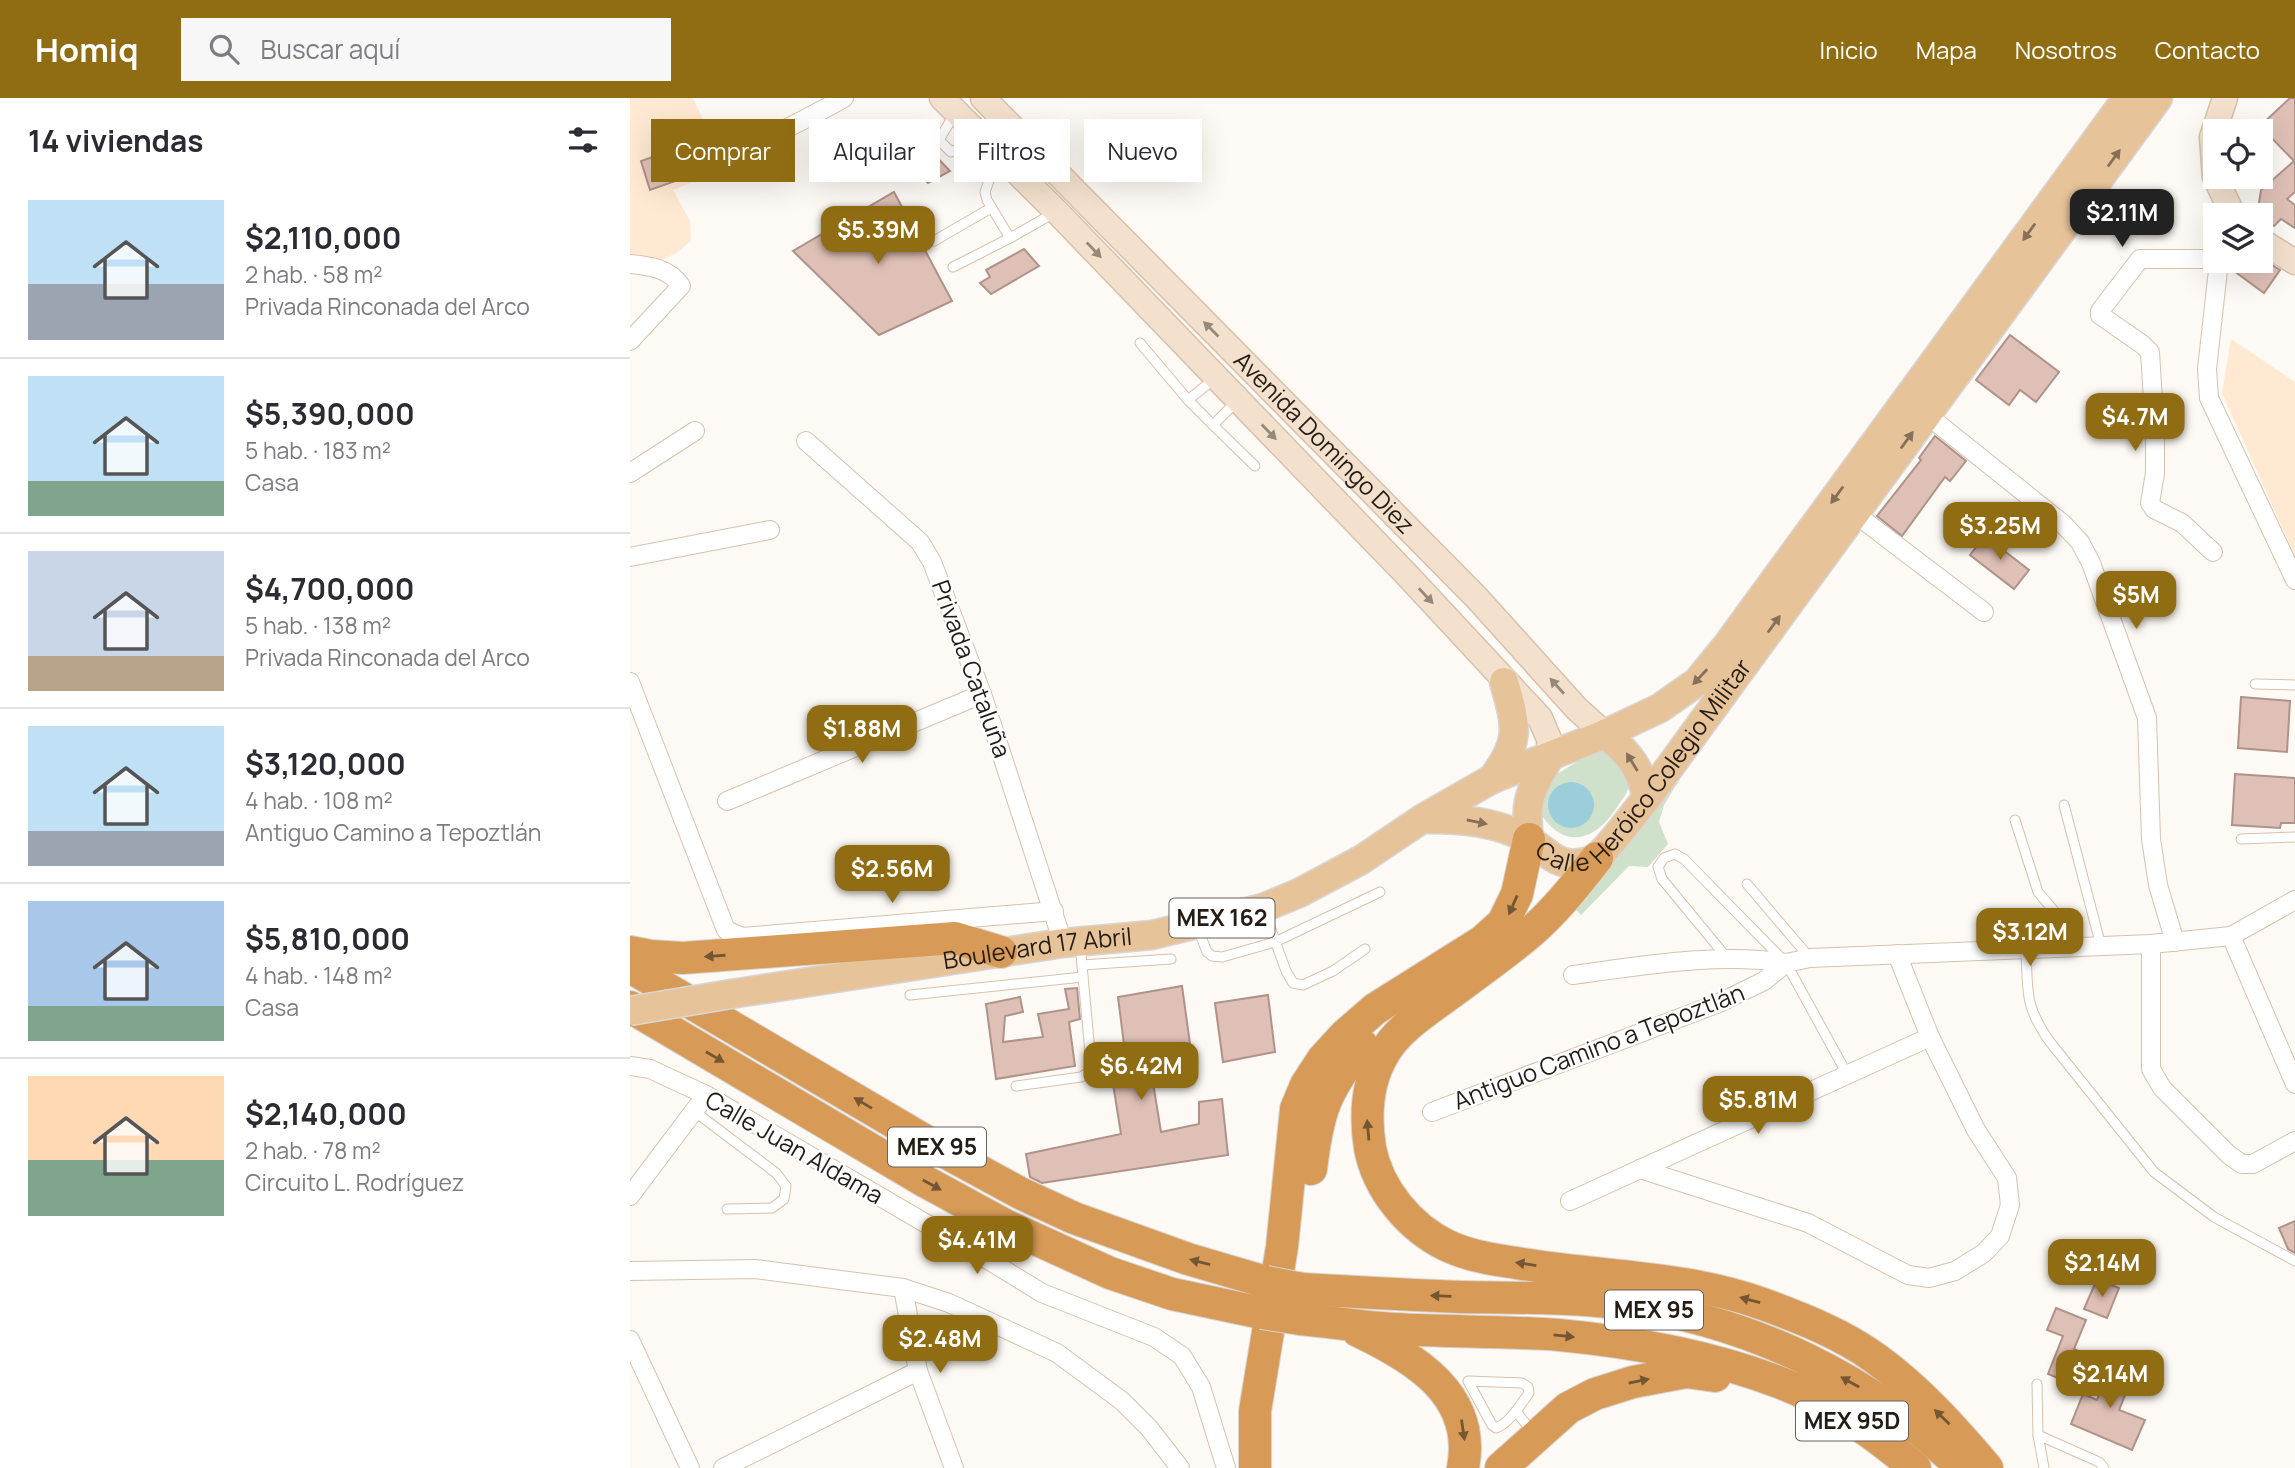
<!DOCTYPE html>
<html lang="es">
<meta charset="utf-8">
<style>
body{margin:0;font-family:Manrope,sans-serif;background:#f7f7f7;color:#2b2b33;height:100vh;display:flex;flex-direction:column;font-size:26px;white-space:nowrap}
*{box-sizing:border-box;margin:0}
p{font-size:23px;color:#7c7c81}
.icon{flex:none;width:38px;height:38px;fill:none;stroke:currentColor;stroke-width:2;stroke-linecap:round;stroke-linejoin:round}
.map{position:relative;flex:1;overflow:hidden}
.sheet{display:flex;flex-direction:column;background:#fff;width:630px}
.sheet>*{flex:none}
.hud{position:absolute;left:21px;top:21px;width:665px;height:63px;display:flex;gap:14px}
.tools{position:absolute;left:1573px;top:21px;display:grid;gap:14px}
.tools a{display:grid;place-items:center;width:70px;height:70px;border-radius:0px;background:#fff;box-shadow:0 7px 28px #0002;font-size:35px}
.price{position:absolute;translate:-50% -60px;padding:0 16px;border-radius:14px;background:#906d12;color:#fff;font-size:23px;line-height:46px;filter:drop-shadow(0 2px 4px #0008)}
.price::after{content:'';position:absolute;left:50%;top:42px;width:21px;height:16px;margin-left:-10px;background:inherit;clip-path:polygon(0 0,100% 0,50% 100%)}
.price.current{background:#222;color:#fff}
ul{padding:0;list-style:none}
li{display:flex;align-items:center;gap:21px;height:175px;padding:0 28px}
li+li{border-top:2px solid #e1e1e2}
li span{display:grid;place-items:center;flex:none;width:196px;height:140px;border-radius:0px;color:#555}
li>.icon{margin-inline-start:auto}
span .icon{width:84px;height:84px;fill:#fffc;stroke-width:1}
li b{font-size:30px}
h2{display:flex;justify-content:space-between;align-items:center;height:84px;padding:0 28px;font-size:30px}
.tag{padding:0 24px;border-radius:0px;background:#fff;box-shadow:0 7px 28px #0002;font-size:24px;line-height:63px}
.tag.current{background:#906d12;color:#fff}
header{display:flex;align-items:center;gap:42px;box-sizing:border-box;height:98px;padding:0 35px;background:#906d12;color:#fff}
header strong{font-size:33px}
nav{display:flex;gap:38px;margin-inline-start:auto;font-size:24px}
.search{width:490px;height:63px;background:#f7f7f7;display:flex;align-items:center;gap:18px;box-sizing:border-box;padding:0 24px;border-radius:0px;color:#7c7c81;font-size:26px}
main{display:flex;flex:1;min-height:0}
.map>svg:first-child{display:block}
</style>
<header>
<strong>Homiq</strong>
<div class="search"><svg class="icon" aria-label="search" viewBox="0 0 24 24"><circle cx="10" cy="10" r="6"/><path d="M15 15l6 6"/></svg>Buscar aquí</div>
<nav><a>Inicio</a><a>Mapa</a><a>Nosotros</a><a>Contacto</a></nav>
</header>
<main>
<section class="sheet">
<h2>14 viviendas<svg class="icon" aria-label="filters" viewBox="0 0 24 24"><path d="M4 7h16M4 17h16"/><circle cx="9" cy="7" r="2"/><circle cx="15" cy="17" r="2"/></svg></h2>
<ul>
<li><span style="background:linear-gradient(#bfe0f5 60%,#9aa5b1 0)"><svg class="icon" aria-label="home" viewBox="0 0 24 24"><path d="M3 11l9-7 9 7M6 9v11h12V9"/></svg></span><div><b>$2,110,000</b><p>2 hab. · 58 m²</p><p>Privada Rinconada del Arco</p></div></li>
<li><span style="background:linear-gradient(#bfe0f5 75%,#7fa58c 0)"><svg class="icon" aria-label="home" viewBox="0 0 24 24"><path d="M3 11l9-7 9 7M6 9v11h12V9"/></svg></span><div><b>$5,390,000</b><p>5 hab. · 183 m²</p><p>Casa</p></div></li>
<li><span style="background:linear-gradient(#c9d6e8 75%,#b9a48a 0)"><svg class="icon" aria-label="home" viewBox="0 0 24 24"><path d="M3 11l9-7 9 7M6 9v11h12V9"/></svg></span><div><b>$4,700,000</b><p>5 hab. · 138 m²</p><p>Privada Rinconada del Arco</p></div></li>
<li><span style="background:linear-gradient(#bfe0f5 75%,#9aa5b1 0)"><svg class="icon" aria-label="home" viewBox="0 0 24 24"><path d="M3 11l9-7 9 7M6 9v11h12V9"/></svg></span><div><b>$3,120,000</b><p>4 hab. · 108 m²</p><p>Antiguo Camino a Tepoztlán</p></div></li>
<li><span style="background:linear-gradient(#a9c7e8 75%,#7fa58c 0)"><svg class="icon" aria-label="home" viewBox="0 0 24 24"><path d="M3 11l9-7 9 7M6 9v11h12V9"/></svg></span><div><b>$5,810,000</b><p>4 hab. · 148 m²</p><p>Casa</p></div></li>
<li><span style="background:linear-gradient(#ffd9b3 60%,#7fa58c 0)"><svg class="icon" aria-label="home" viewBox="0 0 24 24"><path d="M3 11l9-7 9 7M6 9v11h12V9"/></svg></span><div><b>$2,140,000</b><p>2 hab. · 78 m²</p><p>Circuito L. Rodríguez</p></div></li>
</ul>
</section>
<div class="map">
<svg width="1665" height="1370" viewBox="0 0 1665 1370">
<rect width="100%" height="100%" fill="#fdf9f4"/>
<g fill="#ffe9d2">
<path d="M0 0H63L84 46 97 67 87 74 43 92 60 123 61 143 46 155 26 165 0 163Z"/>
<path d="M1601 241 1665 284V458L1592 295Z"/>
</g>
<g fill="#d0e1cb">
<path d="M971 649 998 664C998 671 1000 679 999 686 999 693 993 700 989 706 966 744 934 754 908 712L919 681Z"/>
<path d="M1057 669 1034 707 1029 724 1038 746 1018 769 999 768 951 817 943 809Z"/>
</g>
<circle fill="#9bceda" cx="941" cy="707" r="23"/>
<g fill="#dfc0b6" stroke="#af9289" stroke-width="2">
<path d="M1660 0H1665V94L1657 101 1665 107V130L1651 121 1644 128 1635 122 1633 125 1631 117H1627L1625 114 1629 105 1631 92 1664 63 1630 28Z"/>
<path d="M274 25 320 73 298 85 262 51Z"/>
<path d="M73 41 82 70 20 92 11 63Z"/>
<path d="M264 94 322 203 249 237 163 153Z"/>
<path d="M394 151 409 168 361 196 350 185 360 179 356 172Z"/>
<path d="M1600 163H1635L1650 172 1634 195 1600 170Z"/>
<path d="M1380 237 1429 274 1406 304 1390 292 1379 307 1346 282Z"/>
<path d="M1305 338 1336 363 1320 383 1315 379 1272 438 1247 418 1291 362 1289 360Z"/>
<path d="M1355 438 1399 472 1384 491 1340 457Z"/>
<path d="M1611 599 1660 603 1657 654 1608 650Z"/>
<path d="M1605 676 1665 680V725H1651L1650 730 1602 727Z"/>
<path d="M552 888 561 953 519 960 531 1034 569 1026V1004L592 1001 598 1057 412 1085 400 1079 396 1056 491 1036 481 973 497 970 488 899Z"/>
<path d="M447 890 450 921 439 924 445 968 366 981 356 906 390 899 393 914 375 918 373 944 413 939 408 916 439 911 435 891Z"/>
<path d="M638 897 645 954 593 964 585 905Z"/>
<path d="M1665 1123V1155L1658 1151 1649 1130Z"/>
<path d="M1453 1145 1483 1156 1475 1179 1444 1167Z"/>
<path d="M1467 1181 1489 1190 1477 1220 1454 1211Z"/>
<path d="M1426 1210 1456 1222 1444 1251 1453 1255 1440 1285 1418 1276 1433 1238 1417 1232Z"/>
<path d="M1482 1264 1505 1273 1489 1312 1515 1322 1502 1352 1441 1326 1453 1296 1467 1302Z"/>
</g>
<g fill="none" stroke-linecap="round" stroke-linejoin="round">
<g stroke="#d6c2ac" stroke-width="11">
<g id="lane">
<path d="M325 15 309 42 321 54 350 40"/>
<path d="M367 60 355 94 357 102 380 140 424 115"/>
<path d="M304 143 361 110"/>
<path d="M323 169 380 140"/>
<path d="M510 245 558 302 584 281"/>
<path d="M558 302 583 327"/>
<path d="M607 303 583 327 625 368"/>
<path d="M1625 586 1665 587"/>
<path d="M1434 707 1471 848"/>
<path d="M1385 722 1408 794 1430 820 1438 849"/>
<path d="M1611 741 1665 739"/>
<path d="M1117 786 1180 860"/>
<path d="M635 815 656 873 663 885 673 887 703 873 735 851"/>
<path d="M568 831 577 854 582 858 592 859 645 844 750 794"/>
<path d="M1396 851C1398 894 1394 907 1420 944L1524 1074 1584 1119 1665 1163"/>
<path d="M1097 860 1032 781 1028 769 1034 760 1045 756 1054 761 1156 865 1217 976"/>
<path d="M452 867 541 861"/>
<path d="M280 897 453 879"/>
<path d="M386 988 451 979 459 974 461 965 450 846"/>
<path d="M64 1013 146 1075 156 1088 154 1101 142 1110 97 1111"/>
<path d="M838 1283 892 1285 898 1289 899 1295C890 1307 880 1325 866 1330L862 1327Z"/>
<path d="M1407 1286 1408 1337 1414 1370"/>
<path d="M886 1313 902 1334"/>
<path d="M1408 1337 1469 1364 1474 1370"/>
</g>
</g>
<g stroke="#d6c2ac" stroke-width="20">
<g id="street">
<path d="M91 58C135 43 174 22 214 0"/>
<path d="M1589 163 1577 271 1579 300 1665 482"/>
<path d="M0 166C20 168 39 170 51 188L0 243"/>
<path d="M1296 316 1432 425 1450 444 1461 465 1517 620 1521 741 1528 787 1545 844"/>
<path d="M176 343 290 444 302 464 352 596 433 845"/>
<path d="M0 375 65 333"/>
<path d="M1224 415 1354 514"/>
<path d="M1583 454 1552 425 1524 411 1520 405 1525 375V335L1520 254 1513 247 1470 217V213L1510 161H1586"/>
<path d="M0 459 140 432"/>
<path d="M0 584 96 832 112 839 424 813"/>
<path d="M97 703 352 596"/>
<path d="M1601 838 1665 986"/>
<path d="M1521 846V971L1532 990 1599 1057 1612 1066H1623L1665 1043"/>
<path d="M943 877C1009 868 1090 854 1156 865"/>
<path d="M0 968 20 971 76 997 355 1160 412 1195 524 1239 552 1258 571 1289 596 1370"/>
<path d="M802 1014 1089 905 1134 883 1156 865 1180 860 1521 846 1601 838 1665 802"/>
<path d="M1010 1071 1178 1125 1278 1177 1299 1180 1325 1173 1354 1155 1370 1138 1380 1107 1377 1080 1346 1032 1300 939 1267 856"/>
<path d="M0 1098 76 997"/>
<path d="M940 1103 1300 939"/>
<path d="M0 1173 125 1171 273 1190 319 1205 427 1255 492 1303 519 1330 550 1370"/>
<path d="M273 1190 288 1273 324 1370"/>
<path d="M0 1242 60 1370"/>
<path d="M93 1370 288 1273"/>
</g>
</g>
<g stroke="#d6c2ac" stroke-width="27">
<g id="secondary">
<path d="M312 0 427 114 778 478 910 620 919 641 920 658"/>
<path id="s1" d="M353 0 846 499 947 611 975 636"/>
<path d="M1595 0 1582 39 1585 79 1603 117"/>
<path d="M1631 143 1665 164"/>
</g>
</g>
<g stroke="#d8d6d5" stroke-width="31">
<g id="primary">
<path d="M975 636C999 655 1010 669 1017 700"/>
<path d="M862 681C891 643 887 629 874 584"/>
<path id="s2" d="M796 721C831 721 864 723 896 740 910 747 921 763 937 765 946 767 961 764 968 758 983 745 1003 716 1017 700L1528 0"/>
<path d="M899 741C894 701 901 692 920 658"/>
<path id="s3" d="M101 896 433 845 522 837 633 810 669 795 731 762 792 721 862 681 975 636 1030 610 1067 584 1098 546 1497 0"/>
</g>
</g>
<g stroke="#d8d6d5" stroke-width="34">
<g id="highway">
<path d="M967 760C945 788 923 816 895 839 869 860 841 880 814 900 792 916 766 933 753 957 736 986 735 1018 740 1050 748 1092 780 1130 818 1148 844 1160 873 1163 900 1167 977 1179 1059 1179 1133 1206 1171 1220 1212 1236 1245 1260 1287 1290 1323 1330 1357 1370"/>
<path d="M0 854 21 858 53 860 325 840 371 854"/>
<path d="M0 869 311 1052 390 1095 444 1120 558 1161 636 1184"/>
<path d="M0 909 296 1084 377 1128 480 1175 542 1196 632 1215"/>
<path d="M681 1071C688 1013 695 992 732 947"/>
<path d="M673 1191C726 1194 779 1197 832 1199 886 1200 941 1199 995 1206 1120 1223 1243 1282 1332 1370"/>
<path d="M670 1221C702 1224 733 1229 765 1231 819 1234 875 1233 929 1237 1004 1244 1081 1258 1151 1285 1200 1304 1245 1336 1285 1370"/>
<path d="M728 1233C785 1260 847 1297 833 1370"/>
<path d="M625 1370V1313L652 1149 666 1011 676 987 693 961 715 937 745 911 853 843 873 825 887 796 899 741"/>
<path d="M871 1370 938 1310 965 1296 1003 1284 1056 1274 1085 1278"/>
</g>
</g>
<use href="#lane" stroke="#fff" stroke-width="9"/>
<use href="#street" stroke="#fff" stroke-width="18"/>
<use href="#secondary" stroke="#f3e1cd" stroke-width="24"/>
<use href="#primary" stroke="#e7c39a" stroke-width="28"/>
<use href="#highway" stroke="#d79b57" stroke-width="32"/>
<g stroke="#d8d6d5" stroke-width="31" stroke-linecap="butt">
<path id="primary-bridge" d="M0 913 101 896"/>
</g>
<g stroke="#d8d6d5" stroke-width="34" stroke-linecap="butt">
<g id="highway-bridge">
<path d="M636 1184 673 1191"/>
<path d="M632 1215 670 1221"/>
</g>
</g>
<use href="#primary-bridge" stroke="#e7c39a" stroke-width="28"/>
<use href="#highway-bridge" stroke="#d79b57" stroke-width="32"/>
</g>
<defs><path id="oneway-solid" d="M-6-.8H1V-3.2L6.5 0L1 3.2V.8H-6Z" transform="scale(1.75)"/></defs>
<g fill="#867058">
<use href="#oneway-solid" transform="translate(1484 60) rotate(-54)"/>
<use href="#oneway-solid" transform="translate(1399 134) rotate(126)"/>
<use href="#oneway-solid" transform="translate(1277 342) rotate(-54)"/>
<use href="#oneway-solid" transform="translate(1207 397) rotate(126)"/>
<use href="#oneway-solid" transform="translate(1144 526) rotate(-54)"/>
<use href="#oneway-solid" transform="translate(1070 579) rotate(133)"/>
<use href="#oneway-solid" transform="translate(1002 664) rotate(-122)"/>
<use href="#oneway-solid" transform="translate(847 724) rotate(12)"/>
</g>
<g fill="#96897a">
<use href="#oneway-solid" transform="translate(464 152) rotate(46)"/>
<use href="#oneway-solid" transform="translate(581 231) rotate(-135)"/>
<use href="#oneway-solid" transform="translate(639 334) rotate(46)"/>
<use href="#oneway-solid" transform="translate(796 498) rotate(47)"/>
<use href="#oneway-solid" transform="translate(927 588) rotate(-132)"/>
</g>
<g fill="#755633">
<use href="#oneway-solid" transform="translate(883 807) rotate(114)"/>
<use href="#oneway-solid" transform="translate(85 858) rotate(176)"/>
<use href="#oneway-solid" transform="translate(85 959) rotate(30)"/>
<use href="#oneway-solid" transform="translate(233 1005) rotate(-149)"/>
<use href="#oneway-solid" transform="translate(738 1032) rotate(-95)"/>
<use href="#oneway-solid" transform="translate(302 1087) rotate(29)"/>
<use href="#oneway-solid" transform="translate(570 1164) rotate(-166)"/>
<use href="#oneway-solid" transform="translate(896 1166) rotate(-171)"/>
<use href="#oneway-solid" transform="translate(811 1198) rotate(-178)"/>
<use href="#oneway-solid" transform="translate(1120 1202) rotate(-165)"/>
<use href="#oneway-solid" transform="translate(934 1238) rotate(6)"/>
<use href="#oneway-solid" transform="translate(1009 1283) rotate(-12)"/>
<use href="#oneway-solid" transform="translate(1220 1284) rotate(-151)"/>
<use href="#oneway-solid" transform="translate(1312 1319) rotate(-136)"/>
<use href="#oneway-solid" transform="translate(833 1332) rotate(82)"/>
</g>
<g text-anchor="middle" stroke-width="5" stroke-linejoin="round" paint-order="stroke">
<g fill="#fff" stroke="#66615b" stroke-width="2">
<rect x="539.5" y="800.5" width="105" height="39" rx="5"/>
<rect x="258" y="1029.5" width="98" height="39" rx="5"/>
<rect x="975" y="1192.5" width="98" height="39" rx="5"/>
<rect x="1166" y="1303.5" width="112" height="39" rx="5"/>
</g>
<g font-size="23" font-weight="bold" fill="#251d15">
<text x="592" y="828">MEX 162</text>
<text x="307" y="1057">MEX 95</text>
<text x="1024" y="1220">MEX 95</text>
<text x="1222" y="1331">MEX 95D</text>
</g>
<g font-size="24" fill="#251d15" stroke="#fff">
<text dy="8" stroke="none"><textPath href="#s1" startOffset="485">Avenida Domingo Diez</textPath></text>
<text transform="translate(341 571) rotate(70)" y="8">Privada Cataluña</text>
<text dy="8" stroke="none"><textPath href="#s2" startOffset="273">Calle Heróico Colegio Militar</textPath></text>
<text dy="8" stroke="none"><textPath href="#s3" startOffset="310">Boulevard 17 Abril</textPath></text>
<text transform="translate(969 949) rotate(-21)" y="8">Antiguo Camino a Tepoztlán</text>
<text transform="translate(164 1050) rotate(30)" y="8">Calle Juan Aldama</text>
</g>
</g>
</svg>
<div class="tools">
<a><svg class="icon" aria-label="locate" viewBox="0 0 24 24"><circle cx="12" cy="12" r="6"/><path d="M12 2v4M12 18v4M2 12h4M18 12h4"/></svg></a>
<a><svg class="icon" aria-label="layers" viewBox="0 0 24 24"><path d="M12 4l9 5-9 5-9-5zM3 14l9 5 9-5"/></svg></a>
</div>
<b class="price current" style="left:1492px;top:151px">$2.11M</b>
<b class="price" style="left:248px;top:168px">$5.39M</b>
<b class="price" style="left:1505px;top:355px">$4.7M</b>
<b class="price" style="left:1370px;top:464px">$3.25M</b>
<b class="price" style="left:1506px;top:533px">$5M</b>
<b class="price" style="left:232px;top:667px">$1.88M</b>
<b class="price" style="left:262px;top:807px">$2.56M</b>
<b class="price" style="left:1400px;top:870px">$3.12M</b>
<b class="price" style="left:511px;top:1004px">$6.42M</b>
<b class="price" style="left:1128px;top:1038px">$5.81M</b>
<b class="price" style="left:347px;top:1178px">$4.41M</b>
<b class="price" style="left:1472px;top:1201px">$2.14M</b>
<b class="price" style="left:310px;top:1277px">$2.48M</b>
<b class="price" style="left:1480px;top:1312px">$2.14M</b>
<div class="hud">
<a class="tag current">Comprar</a>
<a class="tag">Alquilar</a>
<a class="tag">Filtros</a>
<a class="tag">Nuevo</a>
</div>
</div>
</main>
